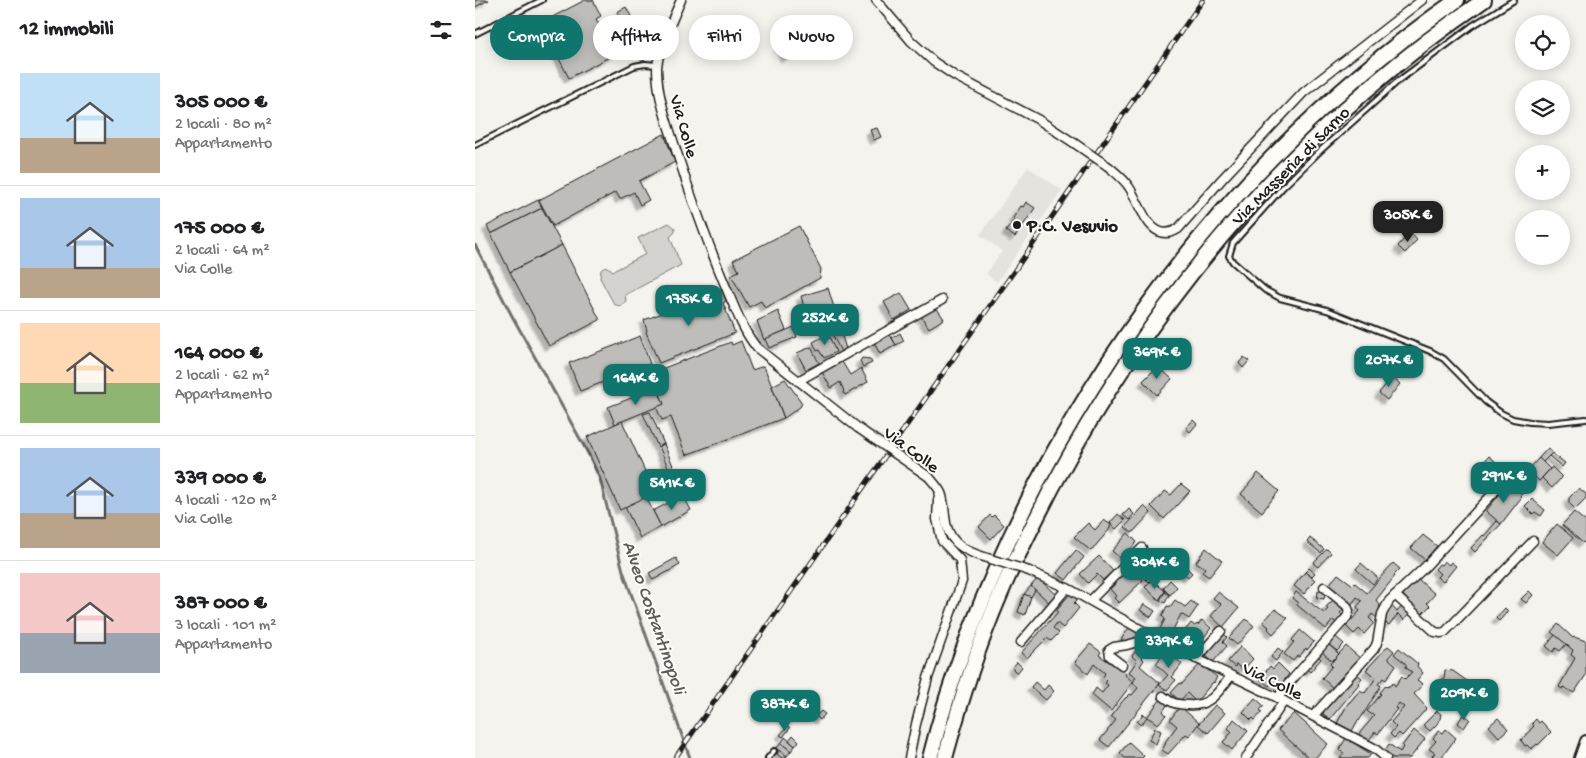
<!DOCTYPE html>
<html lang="it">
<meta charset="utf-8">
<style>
body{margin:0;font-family:"Gochi Hand",sans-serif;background:#f6f6f6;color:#202124;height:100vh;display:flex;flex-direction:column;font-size:19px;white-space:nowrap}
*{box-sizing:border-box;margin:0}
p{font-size:16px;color:#757577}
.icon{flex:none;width:28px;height:28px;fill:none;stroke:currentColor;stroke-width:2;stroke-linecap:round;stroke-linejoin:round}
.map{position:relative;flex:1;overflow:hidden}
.side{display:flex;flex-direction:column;background:#fff;width:475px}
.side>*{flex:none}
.hud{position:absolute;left:15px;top:15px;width:475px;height:45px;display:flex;gap:10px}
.fabs{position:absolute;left:1040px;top:15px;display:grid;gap:10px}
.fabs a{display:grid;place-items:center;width:55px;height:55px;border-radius:50%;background:#fff;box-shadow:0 2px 12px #0003;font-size:25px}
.price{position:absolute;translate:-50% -42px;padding:0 11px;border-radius:10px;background:#0f766e;color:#fff;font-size:16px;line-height:32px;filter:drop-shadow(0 1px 2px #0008)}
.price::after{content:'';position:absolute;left:50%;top:30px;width:15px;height:11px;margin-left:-8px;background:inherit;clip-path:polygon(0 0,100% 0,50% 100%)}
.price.current{background:#222;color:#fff}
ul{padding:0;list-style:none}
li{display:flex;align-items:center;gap:15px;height:125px;padding:0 20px}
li+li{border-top:1px solid #e0e0e0}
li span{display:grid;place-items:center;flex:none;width:140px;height:100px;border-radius:0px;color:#555}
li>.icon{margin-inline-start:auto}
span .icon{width:60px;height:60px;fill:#fffc;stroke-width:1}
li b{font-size:21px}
h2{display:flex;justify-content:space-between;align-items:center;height:60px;padding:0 20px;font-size:21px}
.pill{padding:0 18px;border-radius:22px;background:#fff;box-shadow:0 2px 12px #0003;font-size:18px;line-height:45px}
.pill.current{background:#0f766e;color:#fff}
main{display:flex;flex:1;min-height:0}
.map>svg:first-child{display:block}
</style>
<main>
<section class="side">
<h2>12 immobili<svg class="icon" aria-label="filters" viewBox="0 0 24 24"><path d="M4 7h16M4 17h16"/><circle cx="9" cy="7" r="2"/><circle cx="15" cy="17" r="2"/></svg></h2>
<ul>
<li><span style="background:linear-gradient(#bfe0f5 65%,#b9a48a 0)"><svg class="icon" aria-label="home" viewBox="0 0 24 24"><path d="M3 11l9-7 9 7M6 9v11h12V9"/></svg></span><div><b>305 000 €</b><p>2 locali · 80 m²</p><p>Appartamento</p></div></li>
<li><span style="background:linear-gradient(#a9c7e8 70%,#b9a48a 0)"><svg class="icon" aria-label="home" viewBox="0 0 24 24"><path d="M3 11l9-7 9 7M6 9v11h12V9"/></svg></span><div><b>175 000 €</b><p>2 locali · 64 m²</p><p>Via Colle</p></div></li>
<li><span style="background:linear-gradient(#ffd9b3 60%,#8fb573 0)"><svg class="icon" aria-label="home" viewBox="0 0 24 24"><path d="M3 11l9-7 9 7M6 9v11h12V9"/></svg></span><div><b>164 000 €</b><p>2 locali · 62 m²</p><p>Appartamento</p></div></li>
<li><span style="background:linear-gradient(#a9c7e8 65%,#b9a48a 0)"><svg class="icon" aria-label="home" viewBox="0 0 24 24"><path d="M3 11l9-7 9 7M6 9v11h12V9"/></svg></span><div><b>339 000 €</b><p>4 locali · 120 m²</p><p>Via Colle</p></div></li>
<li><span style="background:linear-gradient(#f6c9c9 60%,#9aa5b1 0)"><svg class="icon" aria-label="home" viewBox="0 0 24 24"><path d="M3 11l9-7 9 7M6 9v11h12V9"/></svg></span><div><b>387 000 €</b><p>3 locali · 101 m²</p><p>Appartamento</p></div></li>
</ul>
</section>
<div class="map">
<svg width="1111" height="758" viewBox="0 0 1111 758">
<defs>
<filter id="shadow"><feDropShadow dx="-4.5" dy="4.5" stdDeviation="1" flood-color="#0004"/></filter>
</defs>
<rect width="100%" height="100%" fill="#f4f3ee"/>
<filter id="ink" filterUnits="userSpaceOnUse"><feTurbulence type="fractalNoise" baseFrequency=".02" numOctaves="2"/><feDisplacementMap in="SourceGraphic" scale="10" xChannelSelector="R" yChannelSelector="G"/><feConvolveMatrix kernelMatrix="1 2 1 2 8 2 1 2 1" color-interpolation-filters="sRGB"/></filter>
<g filter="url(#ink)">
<path fill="#e4e3de" d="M553 167 587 190 522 282 511 274 527 251 505 235Z"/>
<path fill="#d4d3cf" stroke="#787876" d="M194 223 200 228V232L195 237 206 265 150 295 151 301C148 306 144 307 139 304L125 278 126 270C130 266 134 267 138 271L171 254 163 238Z"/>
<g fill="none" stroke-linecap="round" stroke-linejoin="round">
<path stroke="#72716f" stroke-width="3" d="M0 245 36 314 114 455 125 479 148 571 215 758"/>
</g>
<g fill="#bebdba" stroke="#1c1c1c" filter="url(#shadow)">
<path d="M0 0H14L0 7Z"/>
<path d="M110 0H118L126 16 121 19 140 54 94 78 76 43 74 44 64 24Z"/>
<path d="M151 7 157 18 148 22 142 12Z"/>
<path d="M318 38 324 50 311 58 304 46Z"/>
<path d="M402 128 406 137 399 140 395 130Z"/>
<path d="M189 134 200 162 164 181 174 200 165 205 159 192 145 199 141 192 78 226 64 200Z"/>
<path d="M63 200 67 208 16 234 12 226Z"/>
<path d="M551 202 560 208 540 237 531 231 540 219 538 218 546 206 548 207Z"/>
<path d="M67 208 87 245 35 272 16 234Z"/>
<path d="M324 226 346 269 345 278 290 308 286 301 274 307 256 275 264 271 258 260Z"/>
<path d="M935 232 942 240 930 253 923 246Z"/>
<path d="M87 245 125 320 74 346 35 272Z"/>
<path d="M353 288 361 314 333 322 326 296Z"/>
<path d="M247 290 251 301 248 303 260 333 184 363 171 332 172 331 169 320Z"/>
<path d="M426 293 436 310 419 320 409 302Z"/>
<path d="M461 307 469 319 454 328 446 316Z"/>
<path d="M303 311 311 330 289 340 282 321Z"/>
<path d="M362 320 372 352 367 354 352 323Z"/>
<path d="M319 327 322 337 294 348 290 339Z"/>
<path d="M414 333 421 345 405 354 398 341Z"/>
<path d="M425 333 429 341 421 345 417 338Z"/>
<path d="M353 334 361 352 349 358 344 350 342 351 338 342Z"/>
<path d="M165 336 175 364 105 391 94 363Z"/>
<path d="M266 341 277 370 289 366 309 418 211 455 196 417 187 420 181 407 189 404 176 373 256 342 257 345Z"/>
<path d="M336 347 344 363 331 370 322 353Z"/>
<path d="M769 357 774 361 768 368 764 363Z"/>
<path d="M387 358 395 359 397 363 388 367 385 361Z"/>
<path d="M366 360 375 375 386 368 393 382 370 395 368 392 369 391 365 382 356 388 347 372Z"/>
<path d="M683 366 697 379 682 395 668 381Z"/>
<path d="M917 377 925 384 912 400 904 393Z"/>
<path d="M310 379 327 403 325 407 309 418 297 386Z"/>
<path d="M182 388 189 404 140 424 133 407Z"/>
<path d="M175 412 189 444 183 447 168 414Z"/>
<path d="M718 420 722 424 715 432 711 428Z"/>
<path d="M147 421 180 493 145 510 112 437Z"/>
<path d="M189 444 201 473 196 475 184 446Z"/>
<path d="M1073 448 1077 453 1068 462 1064 458Z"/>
<path d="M1077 453 1090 463 1087 467 1074 456Z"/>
<path d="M1014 456 1020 461 1014 469 1007 464Z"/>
<path d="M1064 458 1075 469 1064 481 1053 470Z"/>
<path d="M1077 467 1087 477 1077 488 1067 478Z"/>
<path d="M783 473 804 491 787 512 766 494Z"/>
<path d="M706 484 715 491 689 519 676 506 690 491 696 495Z"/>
<path d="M1032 485 1037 489 1039 487 1047 494 1045 496 1046 498 1026 524 1011 511Z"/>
<path d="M1104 488 1111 494V498L1100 509 1094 503V498Z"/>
<path d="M208 495 216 510 186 527 178 511Z"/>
<path d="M171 497 186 527 165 538 150 507Z"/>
<path d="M1057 499 1070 510 1066 516 1060 512 1058 514 1050 506Z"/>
<path d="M669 506 676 513 657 533 650 527Z"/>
<path d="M654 509 659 514 654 520 648 515Z"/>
<path d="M1099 512 1111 522V540L1108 543 1087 525Z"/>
<path d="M643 514 650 520 641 529 635 523Z"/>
<path d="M515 515 517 517 519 515 529 525 516 539 504 527Z"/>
<path d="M629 520 636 525 634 530 616 551 599 537 613 523 620 530Z"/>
<path d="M1022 521 1026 524 1000 552 996 548 1008 535 1009 536Z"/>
<path d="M1082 524 1098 538 1083 555 1067 542Z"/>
<path d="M653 533 662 542 646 559 637 551Z"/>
<path d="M948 535 962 546 950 560 936 548Z"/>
<path d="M835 538 849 549 846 553 832 542Z"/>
<path d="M731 548 747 561 734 577 727 572 730 568 721 562Z"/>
<path d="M852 549 856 553 843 567 838 563Z"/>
<path d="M601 550 609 557 591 580 582 573Z"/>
<path d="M624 556 638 571 628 580 622 574 613 583 605 574Z"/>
<path d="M201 558 205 565 178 580 174 573Z"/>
<path d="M676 560 683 567 687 564 690 566 674 582 669 577 673 574 667 568Z"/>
<path d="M969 561 974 565 976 562 981 566 968 582 962 577 965 574 960 569 964 564 966 565Z"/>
<path d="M886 563 903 578 898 584 881 569Z"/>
<path d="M918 563 925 569 919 575 920 576 901 600 905 605 902 618 897 614 894 618 899 623 889 634 884 629 879 634 871 626 885 611 882 607 887 601 882 597 876 605 853 586 863 574 878 585 880 583 892 593Z"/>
<path d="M710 566 717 573 713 577 706 571Z"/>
<path d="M656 568 668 580 644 603 639 598 641 596 635 589Z"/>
<path d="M834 568 840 573 836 577 830 572Z"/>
<path d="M830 572 840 580 829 594 819 586Z"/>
<path d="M563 578 582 596 576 604 556 586Z"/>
<path d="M943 579 960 594 952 603 955 606 947 614 927 594Z"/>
<path d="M677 580 690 591 684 600 670 587Z"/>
<path d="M695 580 702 587 695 595 688 588Z"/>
<path d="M556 586 560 590 556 597 549 594Z"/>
<path d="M843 591 850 592 849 599 842 598Z"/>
<path d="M1054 591 1058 595 1051 603 1046 599Z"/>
<path d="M690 592 694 595 690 603 685 600Z"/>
<path d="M743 592 764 608 748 627 736 616 746 604 738 598Z"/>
<path d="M821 592 849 613 853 609 851 607 858 600 868 609 865 613 869 617 863 624 858 620 851 629 822 605 823 603 817 598Z"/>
<path d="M596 593 603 599 599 603 604 608 588 628 582 623 578 628 584 633 576 641 572 638 552 658 546 653 583 612 582 609Z"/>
<path d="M549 594 556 597 550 615 543 612Z"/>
<path d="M700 600 710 607 716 601 723 606 714 619 706 614 696 634 694 633 692 637 683 633 690 619 687 616 692 606 695 607Z"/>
<path d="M669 604 680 611 676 617 665 610Z"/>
<path d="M916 605 922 612 928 605 936 612 929 620 923 614 914 625 909 622 907 617Z"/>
<path d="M1030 608 1033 611 1024 621 1021 618Z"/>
<path d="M800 609 813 618 798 634 793 629 794 627 788 622Z"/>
<path d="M771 619 779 626 762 645 754 638Z"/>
<path d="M727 620 736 628 720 649 705 637 716 623 720 626 722 624 723 625Z"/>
<path d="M1083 624 1098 638 1099 637 1111 641V675L1099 693 1088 687 1087 689 1084 687 1100 658 1096 655 1098 650 1076 632Z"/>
<path d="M655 626 670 634 665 638 655 641 646 640Z"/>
<path d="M825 630 839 642 832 650 831 648 824 657 822 656 818 661 809 654 819 642 817 640Z"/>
<path d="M749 634 752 637 748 642 752 646 738 662 730 655Z"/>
<path d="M1080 635 1091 644 1085 651 1081 648 1078 652 1071 646Z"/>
<path d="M860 636 869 644 862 651 853 644Z"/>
<path d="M615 644 626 652 624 655 637 664 638 662 651 673 650 675 658 682 636 711 617 695 621 688 627 693 633 685 630 683 632 681 628 677 630 673 619 664 613 674 600 662Z"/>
<path d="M666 644 671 648 666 657 669 660 665 666 685 683 634 747 625 740 641 720 636 716 650 698H651L655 694 657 695 663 688 658 682 661 677 654 672 662 661 657 656Z"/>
<path d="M853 644 864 654 857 661 846 651Z"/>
<path d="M766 646 778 659 768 670 761 664 760 667 753 661Z"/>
<path d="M871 646 886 659 859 689 847 678 857 666 855 664Z"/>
<path d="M913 646 919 651 913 658 921 665 911 680 908 678 903 684 906 686 884 721 883 720 877 731 862 723 874 702H875L885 690 890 693 901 678 891 670Z"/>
<path d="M803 648 808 652 801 661 796 657Z"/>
<path d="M924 648 943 664 942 666 948 673 942 680 948 684 939 694 952 708 927 736 924 733 919 738 915 734 921 727 916 722 929 707 924 703 920 708 922 709 903 734 900 732 893 741 883 735 899 716 892 711 906 694 905 693 911 685 913 687 918 683 920 686 927 676 930 679 937 672 930 667 932 666 929 662 919 654Z"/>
<path d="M691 650 707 664 697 677 701 680 692 690 684 685 693 675 681 664Z"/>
<path d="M842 655 846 659 835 672 831 668Z"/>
<path d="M542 662 547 667 542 673 537 668Z"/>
<path d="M803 663 814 674 804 687 798 682 794 686 785 679 795 666 798 669Z"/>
<path d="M725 664 742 677 739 683 738 682 721 702 712 693 705 701 696 693 705 683 707 684Z"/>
<path d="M970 670 978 671 992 681 982 698 969 694 967 679H969Z"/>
<path d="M881 673 887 678 883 683 884 684 855 719 848 714 849 709Z"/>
<path d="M560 682 569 690 573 685 579 691 571 700 556 687Z"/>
<path d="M780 698 789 706 785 710 787 712 780 720 778 718 776 720 768 712Z"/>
<path d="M686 699 693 704 688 711 691 715 683 724 672 717Z"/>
<path d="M740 705 750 713 733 733 723 725Z"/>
<path d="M705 706 724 723 714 736 711 734 693 754 687 750 691 743 690 742 702 726 695 720Z"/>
<path d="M346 711 350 714 345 720 341 716Z"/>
<path d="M962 711 966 714 965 719 962 724 955 731 948 725Z"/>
<path d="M819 713 853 744 840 758H834L803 730Z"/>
<path d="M668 714 672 717 666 725 662 722Z"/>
<path d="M988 714 995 719 989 728 983 723Z"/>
<path d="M1023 718 1033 729 1024 737 1014 726Z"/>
<path d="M759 719 773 731 757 750 748 742 757 732 753 728Z"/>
<path d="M1061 719 1064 723 1066 721 1076 732 1063 745 1062 744 1056 749 1052 745 1050 746 1046 740 1059 726 1057 723Z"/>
<path d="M313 726 315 728 308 737 305 735Z"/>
<path d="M680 728 686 731 681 744 674 740Z"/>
<path d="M971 729 981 738 966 758H960L957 756 960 753 954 749 961 741 958 738 964 730 968 733Z"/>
<path d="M939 730 950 739 935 758H918L909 752 914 744 925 752 928 747 927 746Z"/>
<path d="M318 735 324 741 320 746 314 740Z"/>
<path d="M310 737 320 746 316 751 306 743Z"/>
<path d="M871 738 896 754 893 758H865L869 753 864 750Z"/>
<path d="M654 742 669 756 667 758H650L645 753Z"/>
<path d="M306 743 316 751 312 756 302 748Z"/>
<path d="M305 750 312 756 310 758H307L302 754Z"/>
</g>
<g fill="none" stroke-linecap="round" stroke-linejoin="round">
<g stroke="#1c1c1c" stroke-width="8">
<g id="lane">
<path d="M1039 0 997 26 922 82 846 150 808 187 758 243 754 256 758 262 790 290 805 298 852 310 955 351 969 359 1011 402 1026 413 1038 419 1055 422 1073 423 1111 419"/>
<path d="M0 34 67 0"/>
<path d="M0 145 159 66 170 64 182 65"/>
<path d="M293 758 299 751"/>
</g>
</g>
<g stroke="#1c1c1c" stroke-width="11">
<g id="street">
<path d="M206 0C199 16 182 53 182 68 182 97 193 124 201 150 216 197 233 244 252 290 261 310 268 331 282 348L383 428"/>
<path d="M401 0 436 41 459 62 480 76 564 120 599 143"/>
<path d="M634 167C641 173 649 179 654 187 665 203 675 246 703 229L747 179 829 92 947 0"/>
<path d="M323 381 467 300"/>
<path d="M454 477C458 482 463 487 466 493 469 500 469 508 470 516 472 540 485 549 506 556"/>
<path d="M554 571 596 590 695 646 803 698 899 748 911 758"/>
<path d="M920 595 960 632 966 633 970 632 1058 541"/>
<path d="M616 600 667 548"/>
<path d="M546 642 592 588"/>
<path d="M721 659 746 631"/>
<path d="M647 665 635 656 634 650 639 647 652 645 680 637"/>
<path d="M688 696C698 704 700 704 713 705 735 707 743 692 756 676"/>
<path d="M803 698 809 689 872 617 874 611 872 606 849 587"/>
<path d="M838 716 899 649 902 643 907 614 914 601 951 566 1034 476"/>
<path d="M434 758 441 724 453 678 487 581 485 560 467 541 462 519 463 500 465 492"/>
<path d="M771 758 809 701"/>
</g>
</g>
<g stroke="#1c1c1c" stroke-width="14">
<path id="secondary" d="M1105 758 1111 741"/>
</g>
<g stroke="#1c1c1c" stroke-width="18">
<g id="highway">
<path d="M455 758C479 661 517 570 563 481 664 291 805 123 982 0"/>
<path d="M470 758C485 703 502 648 525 595 540 559 559 523 577 488 682 291 824 126 1009 0"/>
</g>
</g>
<use href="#lane" stroke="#fdfcf7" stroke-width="4"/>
<use href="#street" stroke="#fdfcf7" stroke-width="8"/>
<use href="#secondary" stroke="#fdfcf7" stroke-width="10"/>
<use href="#highway" stroke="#fdfcf7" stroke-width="14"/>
<g stroke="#1c1c1c" stroke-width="5">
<path id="rail" d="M200 758 728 0"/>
</g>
<use href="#rail" stroke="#fdfcf7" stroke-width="3" stroke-dasharray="9" stroke-linecap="butt"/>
<g stroke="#1c1c1c" stroke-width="11" stroke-linecap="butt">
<g id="street-bridge">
<path d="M599 143 634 167"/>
<path d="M383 428 454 477"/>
<path d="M506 556 554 571"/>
</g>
</g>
<use href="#street-bridge" stroke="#fdfcf7" stroke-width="8"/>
</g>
</g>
<circle fill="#1c1c1c" stroke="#fdfcf7" stroke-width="2" cx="542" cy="225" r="5"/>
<g text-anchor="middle" stroke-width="4" stroke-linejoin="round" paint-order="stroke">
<g font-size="18" fill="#1c1c1c" stroke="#fdfcf7">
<text transform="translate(210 126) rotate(74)" y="6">Via Colle</text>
<text transform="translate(815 165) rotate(-45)" y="6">Via Masseria di Sarno</text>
<text transform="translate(437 449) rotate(37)" y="6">Via Colle</text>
<text transform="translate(798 680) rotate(26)" y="6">Via Colle</text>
</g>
<g font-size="18" font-weight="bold" fill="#1c1c1c" stroke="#fdfcf7" text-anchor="start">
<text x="552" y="231">P.C. Vesuvio</text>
</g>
<g font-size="19" font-style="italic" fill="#5c5c5a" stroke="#fdfcf7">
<text transform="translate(181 617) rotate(71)" y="7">Alveo Costantinopoli</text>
</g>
</g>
</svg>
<div class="fabs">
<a><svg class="icon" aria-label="locate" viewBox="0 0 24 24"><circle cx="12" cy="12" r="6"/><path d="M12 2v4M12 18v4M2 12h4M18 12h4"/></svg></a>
<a><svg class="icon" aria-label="layers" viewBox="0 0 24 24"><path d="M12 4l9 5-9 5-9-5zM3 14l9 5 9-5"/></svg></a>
<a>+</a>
<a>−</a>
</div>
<b class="price current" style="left:933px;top:243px">305K €</b>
<b class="price" style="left:214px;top:327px">175K €</b>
<b class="price" style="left:350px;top:346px">252K €</b>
<b class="price" style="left:682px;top:380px">369K €</b>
<b class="price" style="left:914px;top:388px">207K €</b>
<b class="price" style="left:161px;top:406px">164K €</b>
<b class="price" style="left:1029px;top:504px">291K €</b>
<b class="price" style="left:197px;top:511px">541K €</b>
<b class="price" style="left:680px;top:590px">304K €</b>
<b class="price" style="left:694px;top:669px">339K €</b>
<b class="price" style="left:989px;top:721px">209K €</b>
<b class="price" style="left:310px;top:732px">387K €</b>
<div class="hud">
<a class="pill current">Compra</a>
<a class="pill">Affitta</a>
<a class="pill">Filtri</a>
<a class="pill">Nuovo</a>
</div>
</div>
</main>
